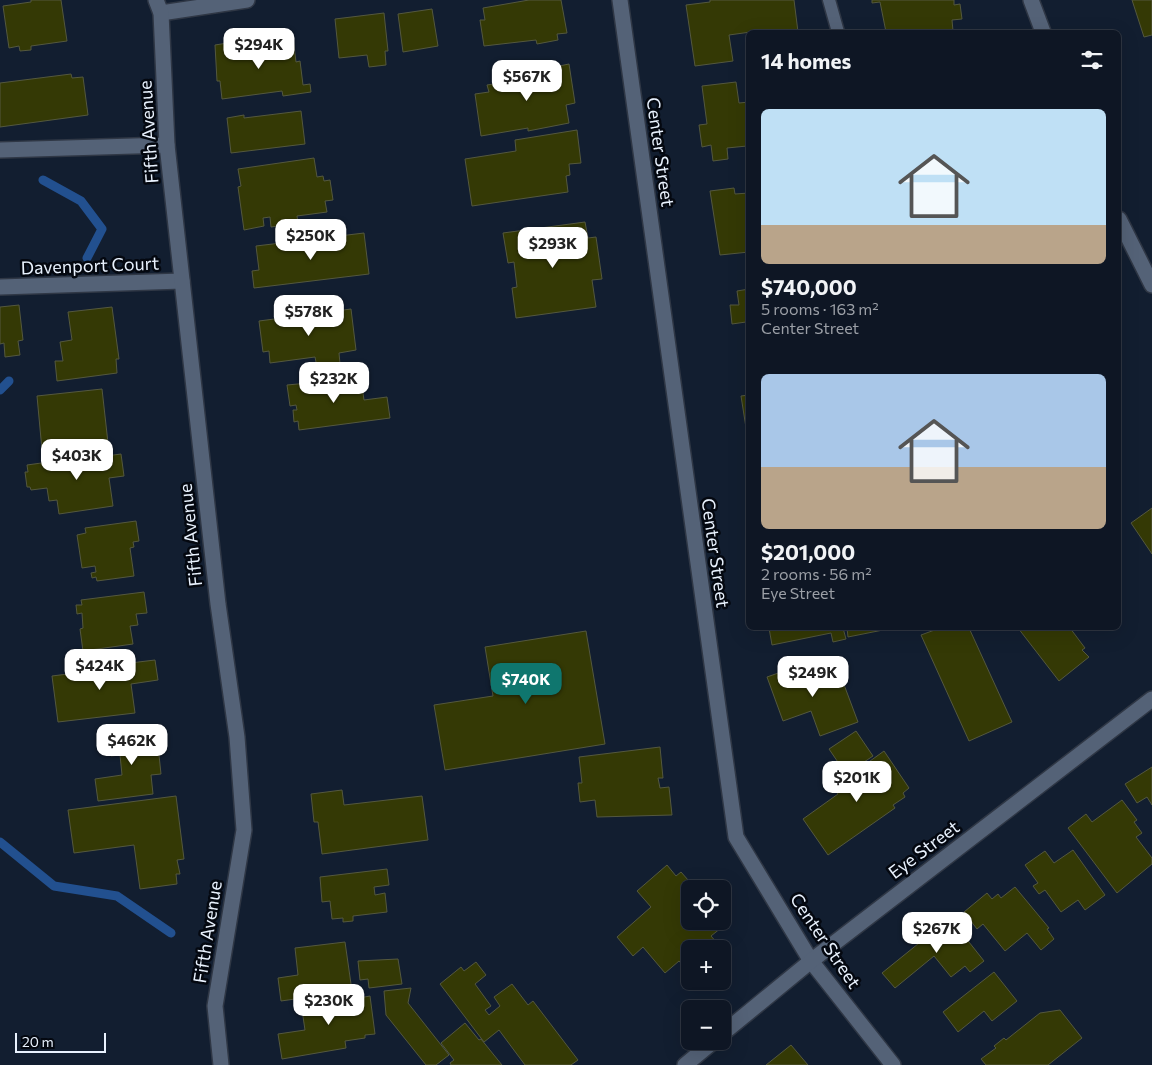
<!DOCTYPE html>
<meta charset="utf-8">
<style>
body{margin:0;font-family:Commissioner,sans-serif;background:#171f2c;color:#f1f3f6;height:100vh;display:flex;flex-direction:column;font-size:19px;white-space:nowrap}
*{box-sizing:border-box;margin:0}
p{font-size:16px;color:#9b9fa6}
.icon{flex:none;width:28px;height:28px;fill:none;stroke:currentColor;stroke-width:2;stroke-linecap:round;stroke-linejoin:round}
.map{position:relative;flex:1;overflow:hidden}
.sheet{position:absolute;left:746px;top:30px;width:375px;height:600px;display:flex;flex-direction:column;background:#0e1624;border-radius:8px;box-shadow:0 5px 20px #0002,0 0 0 1px #2e3541}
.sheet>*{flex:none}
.tools{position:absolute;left:681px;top:880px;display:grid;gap:10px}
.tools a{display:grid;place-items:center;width:50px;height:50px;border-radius:8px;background:#0e1624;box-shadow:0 5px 20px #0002,0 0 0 1px #2e3541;font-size:25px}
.scale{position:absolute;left:15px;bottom:12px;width:91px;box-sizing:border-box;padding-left:5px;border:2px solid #e9f2fe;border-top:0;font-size:14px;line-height:18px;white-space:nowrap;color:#e9f2fe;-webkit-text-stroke:4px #040810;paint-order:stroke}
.price{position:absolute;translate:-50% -42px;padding:0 11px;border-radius:10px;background:#fff;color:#222;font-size:16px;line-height:32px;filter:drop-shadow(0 1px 2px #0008)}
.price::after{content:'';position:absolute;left:50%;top:30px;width:15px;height:11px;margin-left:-8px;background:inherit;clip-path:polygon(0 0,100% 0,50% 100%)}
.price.active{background:#0f766e;color:#fff}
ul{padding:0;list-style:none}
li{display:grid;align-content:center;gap:10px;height:265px;padding:0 15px}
li span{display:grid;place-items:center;height:155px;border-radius:8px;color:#555}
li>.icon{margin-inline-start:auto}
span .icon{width:90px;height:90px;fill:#fffc;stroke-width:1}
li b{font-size:21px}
h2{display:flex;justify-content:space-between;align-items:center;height:60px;padding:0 15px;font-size:21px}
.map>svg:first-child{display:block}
</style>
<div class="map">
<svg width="1152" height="1065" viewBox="0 0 1152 1065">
<rect width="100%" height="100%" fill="#121e30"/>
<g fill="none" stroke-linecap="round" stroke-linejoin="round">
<g stroke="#22508f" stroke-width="9">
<path d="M43 180 81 201 102 229 87 258"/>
<path d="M0 390 9 381"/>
<path d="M0 842 54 886 117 896 171 933"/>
</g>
</g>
<g fill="#343905" stroke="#54583f">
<path d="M31 0H61L67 41 31 46V50L20 51 19 46 9 48 3 6 31 2Z"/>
<path d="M561 0 567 33 557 34 558 40 537 44 536 40 484 46 480 20H485L483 8 529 0Z"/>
<path d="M710 0H794L798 32H766L765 30 729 35 733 61 695 66 686 5 710 2Z"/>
<path d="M872 0H954V5L960 4 962 19 952 20 953 31 886 32 880 2 872 3Z"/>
<path d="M1132 0H1152V35L1144 37Z"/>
<path d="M432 9 438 46 403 52 398 14Z"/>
<path d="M384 13 388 51H385L386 65 369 67 367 55 339 58 335 19Z"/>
<path d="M293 37 296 62 300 61 303 85 310 84 311 92 283 96 282 91 222 99 220 81H217L215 45 240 41 241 50Z"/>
<path d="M569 64 575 103 566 105 569 123 528 131V128L481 136 475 94 489 92 487 85 506 82 505 77Z"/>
<path d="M71 74 72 78 83 77 88 115 0 127V83Z"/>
<path d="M736 82 739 103 749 102V142L747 146 727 148 728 159 713 161 711 145 702 147 699 125 707 124 702 86Z"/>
<path d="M301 111 305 144 231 153 227 118 244 115V118Z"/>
<path d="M577 130 581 163 569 164 570 175 566 176 568 192 472 206 465 159 516 151 515 140Z"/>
<path d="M314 158 317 177 323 176 324 181 330 180 333 200 325 201 327 212 297 216 298 223 271 227 270 217 263 218 264 226 244 230 238 187 241 186 238 169Z"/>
<path d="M734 188 735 194 749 193V252L720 255 710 191Z"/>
<path d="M585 222 588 238 596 237 602 279 592 280 596 307 516 318 512 288 517 287 514 262 508 263 503 233Z"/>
<path d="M364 233 369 274 254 288 252 271 259 270 256 246Z"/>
<path d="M749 289V345L746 322 732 324 730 305H739L737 291Z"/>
<path d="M19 305 23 340 18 341 20 355 5 357 4 343 0 344V307Z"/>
<path d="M112 307 119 359H116L117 373 57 381 55 361H63L60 342 72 340 68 312Z"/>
<path d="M351 309 356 350 339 353 340 364 317 367 315 357 270 363 269 351 263 352 259 321Z"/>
<path d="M361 378 364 400 387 397 390 418 299 430 298 421 294 422 293 410H297L296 405 290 406 287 385Z"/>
<path d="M102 389 108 443 42 450 37 396Z"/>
<path d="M749 395V434H747L741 396Z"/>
<path d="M106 454V456L121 454 124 476 109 478 113 506 59 514 57 500 49 501 47 488 31 490 30 487H27L25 472H28L27 465Z"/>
<path d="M1152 508V554L1131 523Z"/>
<path d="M136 521 139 541 133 542 134 547 130 548 134 576 97 581 96 577 92 578 91 573 96 572 95 566 82 568 77 535 86 533 85 528Z"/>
<path d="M144 592 147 613 136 614 138 625 130 626 133 644 83 651 80 629 83 628 82 613 77 614 76 605H82L81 600Z"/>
<path d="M769 628H843L846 639 833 642 831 633 772 645Z"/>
<path d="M847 628H893L848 637Z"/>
<path d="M940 628H969L1012 722 969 741 921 635Z"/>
<path d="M1018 628H1070L1085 648 1082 650 1089 657 1059 681Z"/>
<path d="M586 631 605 744 445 770 434 705 493 696 485 647Z"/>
<path d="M155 660 158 680 131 684 135 713 58 722 52 676 123 667 122 664Z"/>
<path d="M812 661 819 682 840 674 858 722 820 736 811 711 783 721 767 677Z"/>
<path d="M156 730 157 745H160L162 754 159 755 161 774 151 775 153 794 98 801 95 779 122 775 120 755 111 756 109 736Z"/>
<path d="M856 731 873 756 846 774 829 749Z"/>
<path d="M660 747 663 778H658L660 788 669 787 672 815 597 817 595 800 580 802 578 783H582L579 757Z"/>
<path d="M884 751 909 788 903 793 905 797 893 805 895 808 828 855 803 819 838 794 830 783 842 775 845 779Z"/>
<path d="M1152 767V805L1147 797 1137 803 1125 784Z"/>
<path d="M342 790 344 805 422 796 428 840 322 854 318 822H314L311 794Z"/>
<path d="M176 796 184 859 177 860 180 874H176L177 884 140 889 134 845 74 853 68 810Z"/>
<path d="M1122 800 1137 820 1134 822 1142 833 1136 837 1152 858V864L1117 893 1068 828 1086 814 1092 822Z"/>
<path d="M1073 850 1105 895 1085 910 1078 900 1061 912 1045 890 1039 894 1033 886 1038 883 1025 865 1045 851 1054 863Z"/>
<path d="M667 865 676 876 681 872 696 889H690V921L722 920 726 924 711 936 718 944 713 949H690V969L688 971 679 961 665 973 643 947 633 956 617 937 651 907 637 891Z"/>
<path d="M387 869 389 885 374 887 375 895 385 893 387 912 353 916V921L343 922V918L332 919 330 901 322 902 320 877Z"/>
<path d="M1015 887 1049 928 1047 929 1054 939 1041 950 1027 933 1005 951 983 924 977 929 964 912 987 893 992 899 998 894 1001 898Z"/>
<path d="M950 918 984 961 970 972 965 966 951 977 934 956 895 988 882 973Z"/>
<path d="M345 942 352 991 281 1001 278 978 298 975 295 948Z"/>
<path d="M398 959 402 984 369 988 368 979 360 980 358 961Z"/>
<path d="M476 962 486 975 475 984 491 1006 485 1010 489 1015 500 1006 494 997 512 984 528 1005 533 1001 578 1060 571 1065H525L499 1030 484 1042 440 984 461 967 464 971Z"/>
<path d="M994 972 1017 1001 992 1021 984 1011 958 1032 943 1012Z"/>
<path d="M411 988 408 1003 449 1055 436 1065H426L386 1015 384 991Z"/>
<path d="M359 995V998L370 996 375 1034 365 1035V1038L345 1041 346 1048 282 1059 278 1034 305 1030 301 1003Z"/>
<path d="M1060 1010 1082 1038 1048 1065H986L981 1059 996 1048 994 1046 1004 1038 1006 1040 1040 1013Z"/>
<path d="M465 1023 479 1040 481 1039 502 1065H451L450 1063 454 1060 441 1043Z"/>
<path d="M791 1045 808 1065H766Z"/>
</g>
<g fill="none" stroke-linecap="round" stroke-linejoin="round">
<g stroke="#2f3745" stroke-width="15">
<path id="lane" d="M829 0 838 32"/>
</g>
<g stroke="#2f3745" stroke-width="18">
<g id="street">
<path d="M620 0 736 837 811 961 893 1065"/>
<path d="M161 13 247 0"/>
<path d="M0 150 167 145"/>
<path d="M0 287 182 281"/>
<path d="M722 1034 811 961 1152 699"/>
<path d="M685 1065 714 1041"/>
</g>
</g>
<g stroke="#2f3745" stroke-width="18">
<g id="secondary">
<path d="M156 0 161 13 167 145 218 604 237 737 244 830 215 1006 221 1065"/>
<path d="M1031 0 1043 32"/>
<path d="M1119 219 1152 285"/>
</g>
</g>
<use href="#lane" stroke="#546277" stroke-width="12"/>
<use href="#street" stroke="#546277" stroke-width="15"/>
<use href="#secondary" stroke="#546277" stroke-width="15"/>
</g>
<g text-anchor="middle" stroke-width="5" stroke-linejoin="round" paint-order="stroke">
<g font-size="18" fill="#e9f2fe" stroke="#040810">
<text transform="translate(149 132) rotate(-94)" y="6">Fifth Avenue</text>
<text transform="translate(660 152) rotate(82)" y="6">Center Street</text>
<text transform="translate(90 266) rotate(-2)" y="6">Davenport Court</text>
<text transform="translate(191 535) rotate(-96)" y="6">Fifth Avenue</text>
<text transform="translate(715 553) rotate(82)" y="6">Center Street</text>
<text transform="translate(924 850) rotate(-37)" y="6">Eye Street</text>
<text transform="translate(208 932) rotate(-81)" y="6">Fifth Avenue</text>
<text transform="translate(825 941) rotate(56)" y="6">Center Street</text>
</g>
</g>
</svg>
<div class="tools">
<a><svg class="icon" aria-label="locate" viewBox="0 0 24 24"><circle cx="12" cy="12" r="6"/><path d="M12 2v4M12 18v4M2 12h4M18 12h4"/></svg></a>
<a>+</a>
<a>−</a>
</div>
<div class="scale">20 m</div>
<b class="price" style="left:259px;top:70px">$294K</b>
<b class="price" style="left:527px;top:102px">$567K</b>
<b class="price" style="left:311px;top:261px">$250K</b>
<b class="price" style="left:553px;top:269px">$293K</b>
<b class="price" style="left:309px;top:337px">$578K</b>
<b class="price" style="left:334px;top:404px">$232K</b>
<b class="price" style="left:77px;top:481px">$403K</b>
<b class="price" style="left:100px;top:691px">$424K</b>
<b class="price" style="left:813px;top:698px">$249K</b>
<b class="price active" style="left:526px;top:705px">$740K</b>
<b class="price" style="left:132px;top:766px">$462K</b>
<b class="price" style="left:857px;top:803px">$201K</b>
<b class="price" style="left:937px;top:954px">$267K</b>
<b class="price" style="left:329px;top:1026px">$230K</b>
<section class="sheet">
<h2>14 homes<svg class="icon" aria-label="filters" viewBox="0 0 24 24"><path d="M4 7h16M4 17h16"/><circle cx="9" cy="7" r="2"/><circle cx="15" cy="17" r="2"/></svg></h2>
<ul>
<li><span style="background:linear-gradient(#bfe0f5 75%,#b9a48a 0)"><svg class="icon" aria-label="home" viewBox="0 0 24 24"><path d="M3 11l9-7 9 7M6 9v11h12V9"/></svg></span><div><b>$740,000</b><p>5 rooms · 163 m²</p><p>Center Street</p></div></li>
<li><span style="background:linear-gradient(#a9c7e8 60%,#b9a48a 0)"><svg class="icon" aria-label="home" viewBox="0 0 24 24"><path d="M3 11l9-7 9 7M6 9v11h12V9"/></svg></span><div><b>$201,000</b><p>2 rooms · 56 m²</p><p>Eye Street</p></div></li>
</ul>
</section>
</div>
